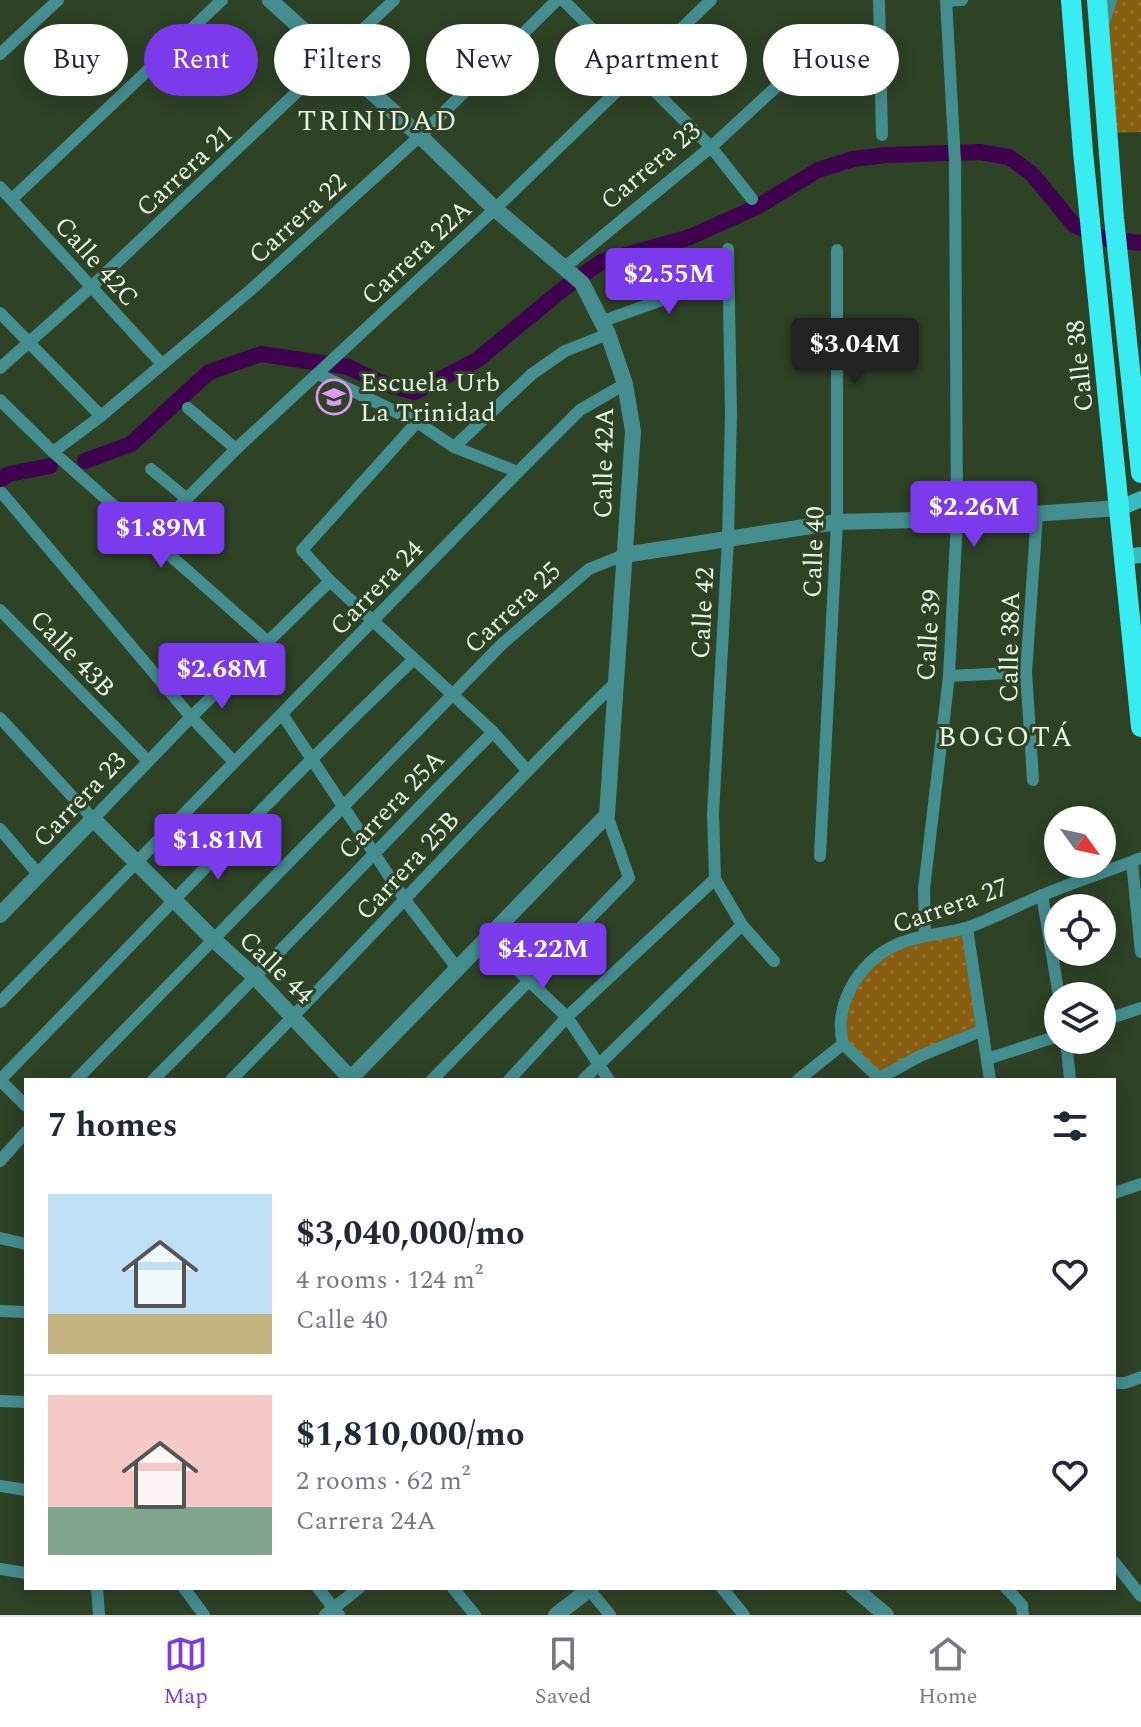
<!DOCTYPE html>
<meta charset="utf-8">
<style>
body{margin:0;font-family:Spectral,serif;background:#f6f6f7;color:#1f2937;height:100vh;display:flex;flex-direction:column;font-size:30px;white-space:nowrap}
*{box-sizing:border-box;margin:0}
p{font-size:26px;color:#747a83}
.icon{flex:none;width:44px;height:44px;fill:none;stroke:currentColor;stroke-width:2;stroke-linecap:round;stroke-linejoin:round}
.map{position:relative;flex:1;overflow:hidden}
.sheet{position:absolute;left:24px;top:1078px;width:1092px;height:512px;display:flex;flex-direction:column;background:#fff;border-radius:0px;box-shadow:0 4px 20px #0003}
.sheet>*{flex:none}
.hud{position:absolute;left:24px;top:24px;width:1094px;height:72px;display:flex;gap:16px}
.needle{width:52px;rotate:123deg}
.buttons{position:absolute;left:1044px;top:806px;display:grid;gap:16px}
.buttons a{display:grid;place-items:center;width:72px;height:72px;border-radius:50%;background:#fff;box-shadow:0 4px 20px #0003;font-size:40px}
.price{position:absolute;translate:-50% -68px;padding:0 18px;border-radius:8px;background:#7c3aed;color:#fff;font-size:26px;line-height:52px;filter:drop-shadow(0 2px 4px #0008)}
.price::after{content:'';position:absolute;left:50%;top:48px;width:24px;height:18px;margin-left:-12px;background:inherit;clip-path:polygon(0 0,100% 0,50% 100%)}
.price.active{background:#222;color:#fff}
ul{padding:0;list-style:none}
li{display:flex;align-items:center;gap:24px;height:200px;padding:0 24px}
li+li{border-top:2px solid #e0e1e3}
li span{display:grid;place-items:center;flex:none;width:224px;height:160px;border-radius:0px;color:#555}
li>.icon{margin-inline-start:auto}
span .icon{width:96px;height:96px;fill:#fffc;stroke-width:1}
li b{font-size:34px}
h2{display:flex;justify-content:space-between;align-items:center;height:96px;padding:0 24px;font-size:34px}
.chip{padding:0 28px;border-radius:36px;background:#fff;box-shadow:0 4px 20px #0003;font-size:28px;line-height:72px}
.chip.active{background:#7c3aed;color:#fff}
.tab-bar{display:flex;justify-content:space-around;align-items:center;height:112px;border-top:2px solid #e0e1e3;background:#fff;font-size:22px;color:#747a83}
.tab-bar a{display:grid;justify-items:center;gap:4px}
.tab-bar .active{color:#7c3aed}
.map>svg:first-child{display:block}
</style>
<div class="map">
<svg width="1141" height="1615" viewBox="0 0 1141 1615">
<defs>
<pattern id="grass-dots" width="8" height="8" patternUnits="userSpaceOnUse" patternTransform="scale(2)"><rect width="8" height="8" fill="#875e10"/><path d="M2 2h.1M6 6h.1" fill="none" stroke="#987633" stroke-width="1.8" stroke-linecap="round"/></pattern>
</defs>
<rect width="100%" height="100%" fill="#2e4226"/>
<g fill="url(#grass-dots)">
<path d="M1097 0H1141V132L1107 133Z"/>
<path d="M967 928 981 1031 880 1078 843 1044 841 1010 860 973 900 942Z"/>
</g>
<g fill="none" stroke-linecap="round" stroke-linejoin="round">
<g stroke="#3f024f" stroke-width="16">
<path d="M85 461 131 444 209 372 261 354 348 367 382 383 415 392 477 360 563 289 601 262 690 237 757 207 818 170 853 159 887 155 979 152 1009 157 1032 174 1074 225 1104 238 1141 243"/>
<path d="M0 480 9 474 50 466"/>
</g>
<g stroke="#458e90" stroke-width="12">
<path d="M563 0 711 147 752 199"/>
<path d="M879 0 882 135"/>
<path d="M946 1 962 0"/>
<path d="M1103 25 1111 0"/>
<path d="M0 54 58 0"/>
<path d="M0 187 161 363"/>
<path d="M12 199 222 0"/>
<path d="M728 249 731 414 728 539 713 814 715 879 742 925 774 961"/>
<path d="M565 267 711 147 800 65"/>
<path d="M0 313 101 416"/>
<path d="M603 321 701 286 728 282"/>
<path d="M0 368 90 288 394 0"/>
<path d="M318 374 417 422 454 447 518 472"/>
<path d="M0 400 53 452 267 641"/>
<path d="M188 408 236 449"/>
<path d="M417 422 302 550 330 581 493 732 526 769"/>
<path d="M454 447 532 374 565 351 608 334"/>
<path d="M53 452 101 416 254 287 420 136 557 0"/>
<path d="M151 469 186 498"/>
<path d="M0 494 2 493 191 717 234 762"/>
<path d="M150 536 236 449 495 209 711 0"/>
<path d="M0 610 148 761"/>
<path d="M949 676 1026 672"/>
<path d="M282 714 405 900 457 968"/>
<path d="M0 718 93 819 191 717 330 581"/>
<path d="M1033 780 1026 672 1037 515"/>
<path d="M0 829 39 875"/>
<path d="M820 856 837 522V250"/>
<path d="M1132 862 1141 952"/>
<path d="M1042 895 1059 996"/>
<path d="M967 928 990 1080"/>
<path d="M925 936 924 889 949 676 957 519 955 161 946 0"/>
<path d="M486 940 567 1017 609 1080"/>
<path d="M0 1002 518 472 580 410 625 384"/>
<path d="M1102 1021 1141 1008"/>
<path d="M1066 1040 1070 1080"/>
<path d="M843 1044 881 1080"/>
<path d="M987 1059 1058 1036"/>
<path d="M880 1078 920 1056 981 1031"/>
<path d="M0 1080C137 940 271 796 413 660"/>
<path d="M0 1080 26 1106"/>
<path d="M76 1080 502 644 589 569 624 555"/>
<path d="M153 1080C268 966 379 847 493 732"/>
<path d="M231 1080C361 949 485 810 617 681"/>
<path d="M432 1080 629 878 607 815"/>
<path d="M509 1080 567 1017 715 879"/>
<path d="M583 1080 742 925"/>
<path d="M798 1080 843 1044C832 1002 863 956 903 942 924 934 948 934 969 927 994 918 1018 905 1043 895 1075 882 1108 871 1141 858"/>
<path d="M0 1161 26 1132"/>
<path d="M1114 1193 1141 1184"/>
<path d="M0 1238 26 1244"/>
<path d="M0 1311 26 1312"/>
<path d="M1114 1383H1125L1141 1377"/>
<path d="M0 1401 26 1402"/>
<path d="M0 1486 26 1490"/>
<path d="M1114 1562 1141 1596"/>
<path d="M0 1569 26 1573"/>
<path d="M97 1588 99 1615"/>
<path d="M184 1588 204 1615"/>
<path d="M318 1588 339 1615"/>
<path d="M453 1588 475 1615"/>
<path d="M588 1588 610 1615"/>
<path d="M722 1588 744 1615"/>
<path d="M1006 1588 1022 1605 1023 1615"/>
<path d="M325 1615 359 1588"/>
</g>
<g stroke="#458e90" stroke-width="16">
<path d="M270 0 420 136 495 209 582 283 608 334 625 384 633 431 607 815 351 1078"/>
<path d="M624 555 837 522 957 519 1120 508"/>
<path d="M0 915 93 819 213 939 256 978 352 1080"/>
<path d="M854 1588 886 1615"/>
<path d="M556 1615 591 1588"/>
</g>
<g stroke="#38bcc0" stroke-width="16">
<path d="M1120 508 1141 499"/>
<path d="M1124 557 1141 555"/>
</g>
<g stroke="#38edf2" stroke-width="20">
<path d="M1071 0 1083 152 1141 727"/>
<path d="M1097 0 1114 218 1141 473"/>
</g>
</g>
<defs>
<g id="school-ring" transform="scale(1.8)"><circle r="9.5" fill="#2e4226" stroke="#dd99f3" stroke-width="1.5"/><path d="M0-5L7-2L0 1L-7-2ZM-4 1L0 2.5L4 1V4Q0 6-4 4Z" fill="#dd99f3"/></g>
</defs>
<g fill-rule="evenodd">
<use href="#school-ring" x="334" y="397"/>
</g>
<g text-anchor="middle" stroke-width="6" stroke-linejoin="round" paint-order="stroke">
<g font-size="26" fill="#e8f5e4" stroke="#2e4226">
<text transform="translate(650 165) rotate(-40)" y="9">Carrera 23</text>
<text transform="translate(184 170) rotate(-43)" y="9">Carrera 21</text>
<text transform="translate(297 218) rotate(-42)" y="9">Carrera 22</text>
<text transform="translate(416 252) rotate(-43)" y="9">Carrera 22A</text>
<text transform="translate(97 261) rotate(48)" y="9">Calle 42C</text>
<text transform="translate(1079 366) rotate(-96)" y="9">Calle 38</text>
<text transform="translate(603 463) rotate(-89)" y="9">Calle 42A</text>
<text transform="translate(813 552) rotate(-88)" y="9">Calle 40</text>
<text transform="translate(376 587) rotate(-46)" y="9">Carrera 24</text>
<text transform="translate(512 607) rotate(-43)" y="9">Carrera 25</text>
<text transform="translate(702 613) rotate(-87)" y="9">Calle 42</text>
<text transform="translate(928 635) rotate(-86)" y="9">Calle 39</text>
<text transform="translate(1009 647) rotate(-89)" y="9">Calle 38A</text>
<text transform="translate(73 653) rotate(46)" y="9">Calle 43B</text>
<text transform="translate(79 799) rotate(-46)" y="9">Carrera 23</text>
<text transform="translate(391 804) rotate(-46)" y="9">Carrera 25A</text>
<text transform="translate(407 865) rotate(-47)" y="9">Carrera 25B</text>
<text transform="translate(950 905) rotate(-19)" y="9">Carrera 27</text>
<text transform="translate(277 967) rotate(44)" y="9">Calle 44</text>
</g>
<g font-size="26" fill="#e8f5e4" stroke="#2e4226" text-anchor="start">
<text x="360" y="391">Escuela Urb<tspan x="360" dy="30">La Trinidad</tspan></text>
</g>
<g font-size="28" letter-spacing="2" fill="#e8f5e4" stroke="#2e4226">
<text x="378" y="130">TRINIDAD</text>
<text x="1006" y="746">BOGOTÁ</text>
</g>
</g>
</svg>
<div class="buttons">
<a><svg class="needle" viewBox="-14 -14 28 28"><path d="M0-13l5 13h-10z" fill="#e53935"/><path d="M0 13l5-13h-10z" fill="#747a83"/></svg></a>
<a><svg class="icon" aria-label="locate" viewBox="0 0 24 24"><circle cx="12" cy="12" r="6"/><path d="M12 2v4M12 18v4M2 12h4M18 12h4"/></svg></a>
<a><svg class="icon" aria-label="layers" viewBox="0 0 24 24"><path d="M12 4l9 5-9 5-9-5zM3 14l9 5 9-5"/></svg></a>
</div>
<b class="price" style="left:669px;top:316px">$2.55M</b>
<b class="price active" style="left:855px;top:386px">$3.04M</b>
<b class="price" style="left:974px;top:549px">$2.26M</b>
<b class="price" style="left:161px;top:570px">$1.89M</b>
<b class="price" style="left:222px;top:711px">$2.68M</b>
<b class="price" style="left:218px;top:882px">$1.81M</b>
<b class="price" style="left:543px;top:991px">$4.22M</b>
<div class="hud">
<a class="chip">Buy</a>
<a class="chip active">Rent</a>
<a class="chip">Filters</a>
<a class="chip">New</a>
<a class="chip">Apartment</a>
<a class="chip">House</a>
</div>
<section class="sheet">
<h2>7 homes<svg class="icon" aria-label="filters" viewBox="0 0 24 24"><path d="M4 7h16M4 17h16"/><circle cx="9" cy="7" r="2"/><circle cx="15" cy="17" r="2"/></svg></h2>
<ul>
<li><span style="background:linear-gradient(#bfe0f5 75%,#c2b280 0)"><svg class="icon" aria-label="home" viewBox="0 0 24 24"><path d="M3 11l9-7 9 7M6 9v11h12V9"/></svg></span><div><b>$3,040,000/mo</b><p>4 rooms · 124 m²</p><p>Calle 40</p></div><svg class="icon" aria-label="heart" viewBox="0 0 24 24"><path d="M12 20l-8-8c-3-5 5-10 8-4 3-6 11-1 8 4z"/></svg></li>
<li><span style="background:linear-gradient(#f6c9c9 70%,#7fa58c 0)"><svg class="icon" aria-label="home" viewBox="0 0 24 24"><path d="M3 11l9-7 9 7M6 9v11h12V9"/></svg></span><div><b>$1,810,000/mo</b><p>2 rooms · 62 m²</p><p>Carrera 24A</p></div><svg class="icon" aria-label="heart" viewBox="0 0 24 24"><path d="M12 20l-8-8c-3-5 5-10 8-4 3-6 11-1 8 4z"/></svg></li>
</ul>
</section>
</div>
<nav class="tab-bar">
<a class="active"><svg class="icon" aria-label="map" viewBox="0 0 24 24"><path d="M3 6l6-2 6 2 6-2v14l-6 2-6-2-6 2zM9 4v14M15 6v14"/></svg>Map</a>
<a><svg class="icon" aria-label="saved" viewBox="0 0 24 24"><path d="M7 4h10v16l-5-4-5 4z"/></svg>Saved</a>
<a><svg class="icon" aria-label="home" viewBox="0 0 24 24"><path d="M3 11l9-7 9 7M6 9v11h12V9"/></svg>Home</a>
</nav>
